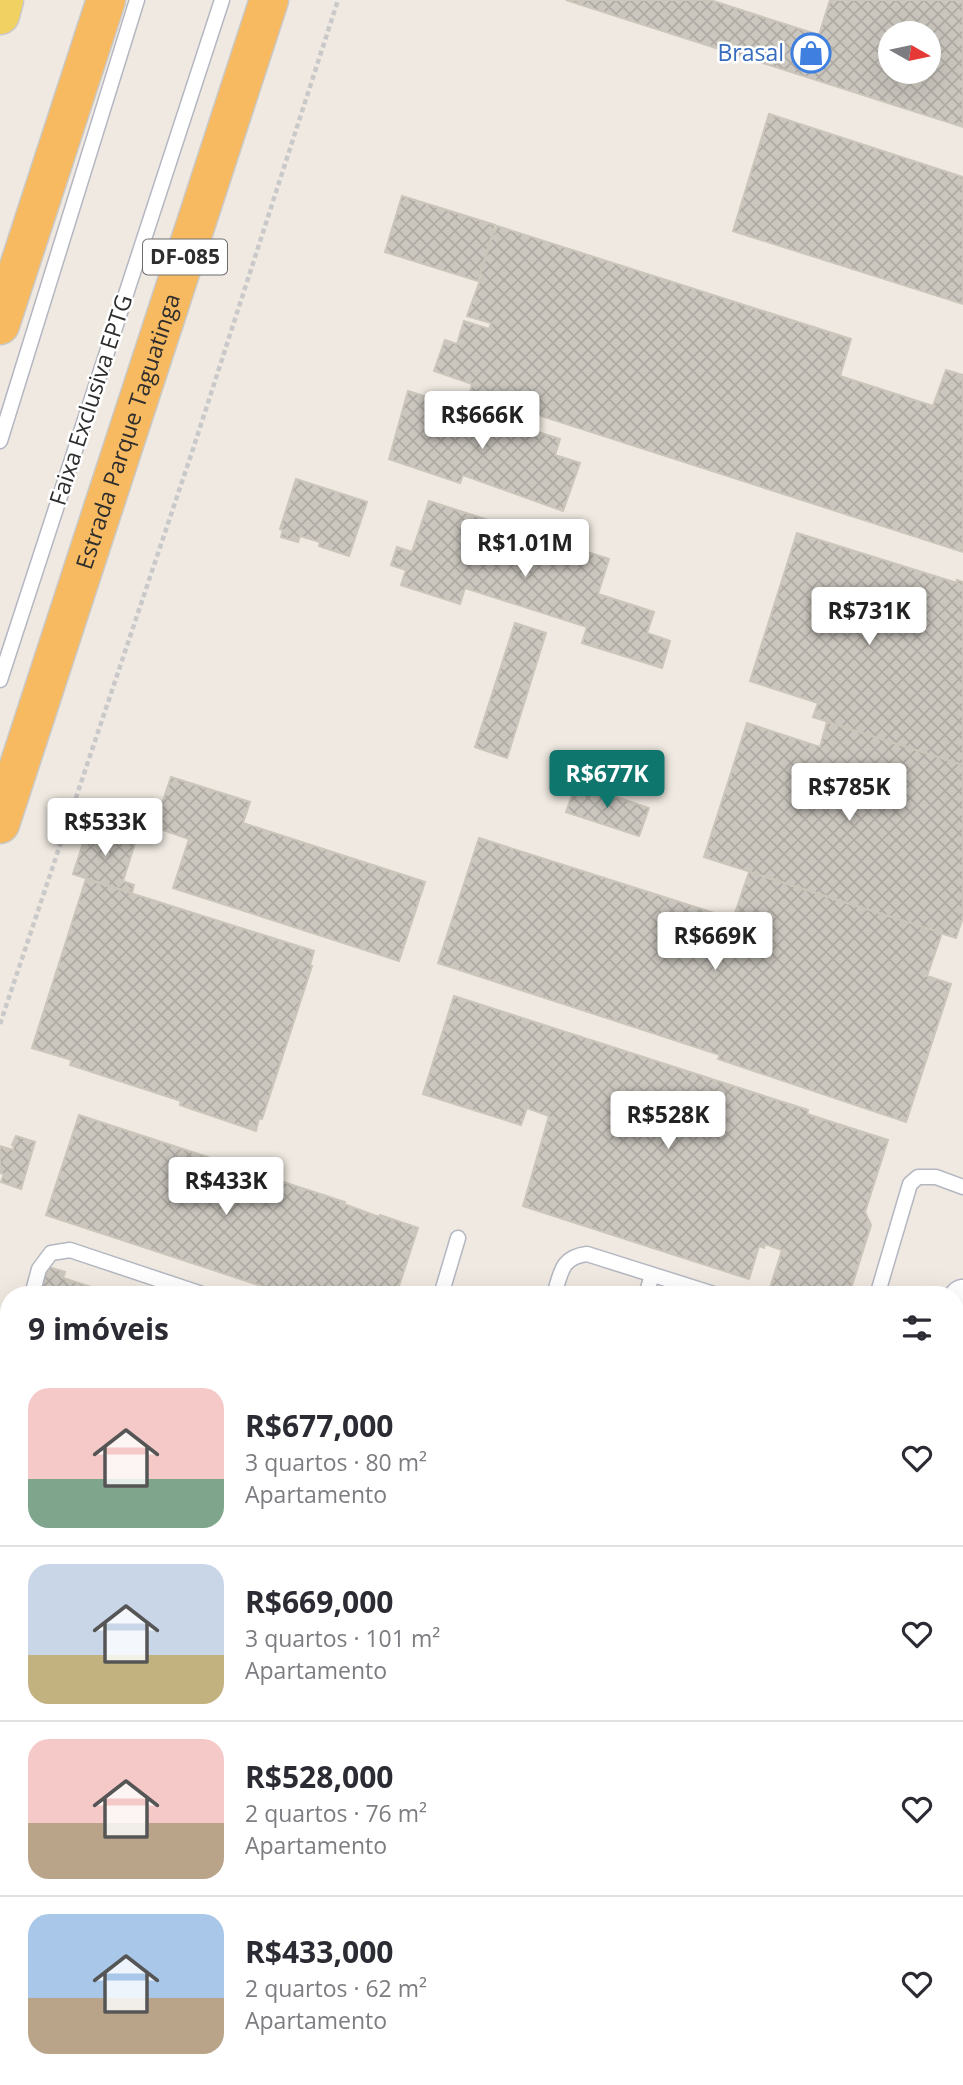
<!DOCTYPE html>
<html lang="pt">
<meta charset="utf-8">
<style>
body{margin:0;font-family:"Open Sans",sans-serif;background:#f7f7f7;color:#2b2b33;height:100vh;display:flex;flex-direction:column;font-size:26px;white-space:nowrap}
*{box-sizing:border-box;margin:0}
p{font-size:23px;color:#7c7c81}
.icon{flex:none;width:38px;height:38px;fill:none;stroke:currentColor;stroke-width:2;stroke-linecap:round;stroke-linejoin:round}
.map{position:relative;flex:1;overflow:hidden}
.details{position:absolute;left:0px;top:1286px;width:964px;height:800px;display:flex;flex-direction:column;background:#fff;border-radius:28px 28px 0 0;box-shadow:0 7px 28px #0002}
.details>*{flex:none}
.needle{width:46px;rotate:99deg}
.buttons{position:absolute;left:878px;top:21px;display:grid;gap:14px}
.buttons a{display:grid;place-items:center;width:63px;height:63px;border-radius:50%;background:#fff;box-shadow:0 7px 28px #0002;font-size:35px}
.price{position:absolute;translate:-50% -60px;padding:0 16px;border-radius:7px;background:#fff;color:#222;font-size:23px;line-height:46px;filter:drop-shadow(0 2px 4px #0008)}
.price::after{content:'';position:absolute;left:50%;top:42px;width:21px;height:16px;margin-left:-10px;background:inherit;clip-path:polygon(0 0,100% 0,50% 100%)}
.price.on{background:#0f766e;color:#fff}
ul{padding:0;list-style:none}
li{display:flex;align-items:center;gap:21px;height:175px;padding:0 28px}
li+li{border-top:2px solid #e1e1e2}
li span{display:grid;place-items:center;flex:none;width:196px;height:140px;border-radius:21px;color:#555}
li>.icon{margin-inline-start:auto}
span .icon{width:84px;height:84px;fill:#fffc;stroke-width:1}
li b{font-size:30px}
h2{display:flex;justify-content:space-between;align-items:center;height:84px;padding:0 28px;font-size:30px}
.map>svg:first-child{display:block}
</style>
<div class="map">
<svg width="963" height="2085" viewBox="0 0 963 2085">
<defs>
<pattern id="building-cross-hatch" width="8" height="8" patternUnits="userSpaceOnUse" patternTransform="scale(1.75)"><rect width="8" height="8" fill="#cbc7bf"/><path d="M0 0l8 8M0 8l8-8" fill="none" stroke="#afaba4"/></pattern>
</defs>
<rect width="100%" height="100%" fill="#efe9e1"/>
<g fill="url(#building-cross-hatch)" stroke="#cbc5ba" stroke-width="2" fill-rule="evenodd">
<path d="M566 0H710L819 35 830 0H963V127ZM891 33H929V72H891Z"/>
<path d="M769 114 963 177V304L733 231Z"/>
<path d="M402 196 495 225 478 281 385 252Z"/>
<path d="M497 226 851 339 840 376 933 406 946 370 963 375V552L470 393 472 384 434 371 445 340 457 344 464 321 489 329 491 323 467 316 482 275H480L494 231 495 232Z"/>
<path d="M408 391 560 439 555 455 580 463 563 511 463 475 460 483 389 459Z"/>
<path d="M296 479 367 502 349 556 319 546 320 542 300 536 298 542 281 537 283 530 280 529Z"/>
<path d="M429 501 609 559 598 594 654 612 647 633 670 641 662 668 582 643 587 627 465 588 460 604 401 585 406 570 391 565 397 547 412 552Z"/>
<path d="M797 533 957 583V580L963 582V765L813 717 818 703 750 681Z"/>
<path d="M515 623 546 633 507 758 475 747Z"/>
<path d="M827 722 963 765V917L956 938 704 857 747 723 820 747Z"/>
<path d="M171 777 250 802 243 823 425 882 399 961 173 888 189 839 154 827Z"/>
<path d="M576 783 649 808 639 836 566 812Z"/>
<path d="M89 825 136 840 123 881 134 885 132 893 73 874Z"/>
<path d="M479 838 733 919 749 872 942 933 927 976 951 984 906 1122 718 1059 720 1055 438 963Z"/>
<path d="M86 879 314 951 310 965 312 966 262 1119 259 1118 256 1131 180 1105 181 1101 70 1065 72 1060 32 1048Z"/>
<path d="M454 996 808 1110 807 1114 888 1140 865 1212 871 1225 849 1295H782L769 1291 782 1250 765 1244 764 1248 759 1246 749 1279 523 1206 549 1116 527 1108 521 1125 423 1094Z"/>
<path d="M79 1115 345 1202 344 1204 379 1217 380 1215 418 1228 396 1295H289L46 1215Z"/>
<path d="M16 1136 35 1142 21 1189 1 1182 4 1174 0 1173V1146L13 1150 14 1146 12 1145Z"/>
<path d="M45 1266 65 1272 63 1278 97 1289 96 1295H34Z"/>
<path d="M963 1405V1438L956 1436V1422Z"/>
<path d="M957 1437 963 1443V1486L956 1479V1439Z"/>
<path d="M0 1478 9 1480V1755L0 1752Z"/>
<path d="M956 1531 963 1534V1540L956 1562Z"/>
<path d="M0 1787 9 1790V1920L0 1917Z"/>
<path d="M0 1991 9 1993V2036L0 2033Z"/>
<path d="M210 2077H572L569 2085H228Z"/>
</g>
<g fill="none" stroke-linecap="round" stroke-linejoin="round">
<g stroke="#b4b7c1" stroke-width="17">
<g id="service">
<path d="M0 441 137 0"/>
<path d="M0 680 222 0"/>
<path d="M32 1295 39 1269 51 1253 70 1250 205 1295"/>
<path d="M441 1295 458 1238"/>
<path d="M554 1295C561 1273 561 1257 587 1254L717 1295"/>
<path d="M646 1295 652 1275"/>
<path d="M882 1295 879 1289 910 1184 918 1177H936L963 1187"/>
<path d="M1 1399 9 1373"/>
<path d="M956 1706 963 1708"/>
<path d="M956 1821 963 1823"/>
<path d="M956 1864 963 1867"/>
<path d="M956 1989 963 1964"/>
<path d="M0 2072 9 2074"/>
<path d="M20 2077 48 2085"/>
<path d="M616 2085 618 2077"/>
</g>
</g>
<g stroke="#b4b7c1" stroke-width="41">
<g id="secondary">
<path d="M956 1322 963 1299"/>
<path d="M956 1655 963 1632"/>
<path d="M797 2077 803 2085"/>
<path d="M712 2085 715 2077"/>
</g>
</g>
<g stroke="#c9c9c9" stroke-width="41">
<path id="primary" d="M0 15 4 0"/>
</g>
<g stroke="#c9c9c9" stroke-width="41">
<g id="trunk">
<path d="M0 325 106 0"/>
<path id="s1" d="M0 824 269 0"/>
</g>
</g>
<path stroke="#c9c9c9" stroke-width="4.5" stroke-dasharray="5 3.5" stroke-linecap="butt" d="M0 1024 194 446 338 0"/>
<use href="#service" stroke="#fff" stroke-width="14"/>
<use href="#secondary" stroke="#fff" stroke-width="38"/>
<use href="#primary" stroke="#f2d163" stroke-width="38"/>
<use href="#trunk" stroke="#f8ba60" stroke-width="38"/>
</g>
<defs>
<g id="shop-ring" transform="scale(2.0125)"><circle r="9.5" fill="#fff" stroke="#3f7fe0" stroke-width="1.5"/><path d="M-5-2.5h2.3a2.7 3.5 0 0 1 5.4 0H5L5.5 6h-11ZM-1.5-2.5h3a1.5 2.3 0 0 0-3 0Z" fill="#3f7fe0"/></g>
</defs>
<g fill-rule="evenodd">
<use href="#shop-ring" x="811" y="53"/>
</g>
<g text-anchor="middle" stroke-width="5" stroke-linejoin="round" paint-order="stroke">
<rect fill="#fff" stroke="#6d6d6d" stroke-width="2" x="143" y="239.5" width="84" height="35" rx="5"/>
<g font-size="21" font-weight="bold" fill="#2e2e2e">
<text x="185" y="264">DF-085</text>
</g>
<g font-size="23" fill="#366cbe" stroke="#fff" text-anchor="end">
<text x="784" y="61">Brasal</text>
</g>
<g font-size="23" fill="#2e2e2e" stroke="#fff">
<text transform="translate(91 400) rotate(-72)" y="8">Faixa Exclusiva EPTG</text>
<text dy="8" stroke="none"><textPath href="#s1" startOffset="413">Estrada Parque Taguatinga</textPath></text>
</g>
</g>
</svg>
<div class="buttons">
<a><svg class="needle" viewBox="-14 -14 28 28"><path d="M0-13l5 13h-10z" fill="#e53935"/><path d="M0 13l5-13h-10z" fill="#7c7c81"/></svg></a>
</div>
<b class="price" style="left:482px;top:451px">R$666K</b>
<b class="price" style="left:525px;top:579px">R$1.01M</b>
<b class="price" style="left:869px;top:647px">R$731K</b>
<b class="price on" style="left:607px;top:810px">R$677K</b>
<b class="price" style="left:849px;top:823px">R$785K</b>
<b class="price" style="left:105px;top:858px">R$533K</b>
<b class="price" style="left:715px;top:972px">R$669K</b>
<b class="price" style="left:668px;top:1151px">R$528K</b>
<b class="price" style="left:226px;top:1217px">R$433K</b>
<section class="details">
<h2>9 imóveis<svg class="icon" aria-label="filters" viewBox="0 0 24 24"><path d="M4 7h16M4 17h16"/><circle cx="9" cy="7" r="2"/><circle cx="15" cy="17" r="2"/></svg></h2>
<ul>
<li><span style="background:linear-gradient(#f6c9c9 65%,#7fa58c 0)"><svg class="icon" aria-label="home" viewBox="0 0 24 24"><path d="M3 11l9-7 9 7M6 9v11h12V9"/></svg></span><div><b>R$677,000</b><p>3 quartos · 80 m²</p><p>Apartamento</p></div><svg class="icon" aria-label="heart" viewBox="0 0 24 24"><path d="M12 20l-8-8c-3-5 5-10 8-4 3-6 11-1 8 4z"/></svg></li>
<li><span style="background:linear-gradient(#c9d6e8 65%,#c2b280 0)"><svg class="icon" aria-label="home" viewBox="0 0 24 24"><path d="M3 11l9-7 9 7M6 9v11h12V9"/></svg></span><div><b>R$669,000</b><p>3 quartos · 101 m²</p><p>Apartamento</p></div><svg class="icon" aria-label="heart" viewBox="0 0 24 24"><path d="M12 20l-8-8c-3-5 5-10 8-4 3-6 11-1 8 4z"/></svg></li>
<li><span style="background:linear-gradient(#f6c9c9 60%,#b9a48a 0)"><svg class="icon" aria-label="home" viewBox="0 0 24 24"><path d="M3 11l9-7 9 7M6 9v11h12V9"/></svg></span><div><b>R$528,000</b><p>2 quartos · 76 m²</p><p>Apartamento</p></div><svg class="icon" aria-label="heart" viewBox="0 0 24 24"><path d="M12 20l-8-8c-3-5 5-10 8-4 3-6 11-1 8 4z"/></svg></li>
<li><span style="background:linear-gradient(#a9c7e8 60%,#b9a48a 0)"><svg class="icon" aria-label="home" viewBox="0 0 24 24"><path d="M3 11l9-7 9 7M6 9v11h12V9"/></svg></span><div><b>R$433,000</b><p>2 quartos · 62 m²</p><p>Apartamento</p></div><svg class="icon" aria-label="heart" viewBox="0 0 24 24"><path d="M12 20l-8-8c-3-5 5-10 8-4 3-6 11-1 8 4z"/></svg></li>
</ul>
</section>
</div>
